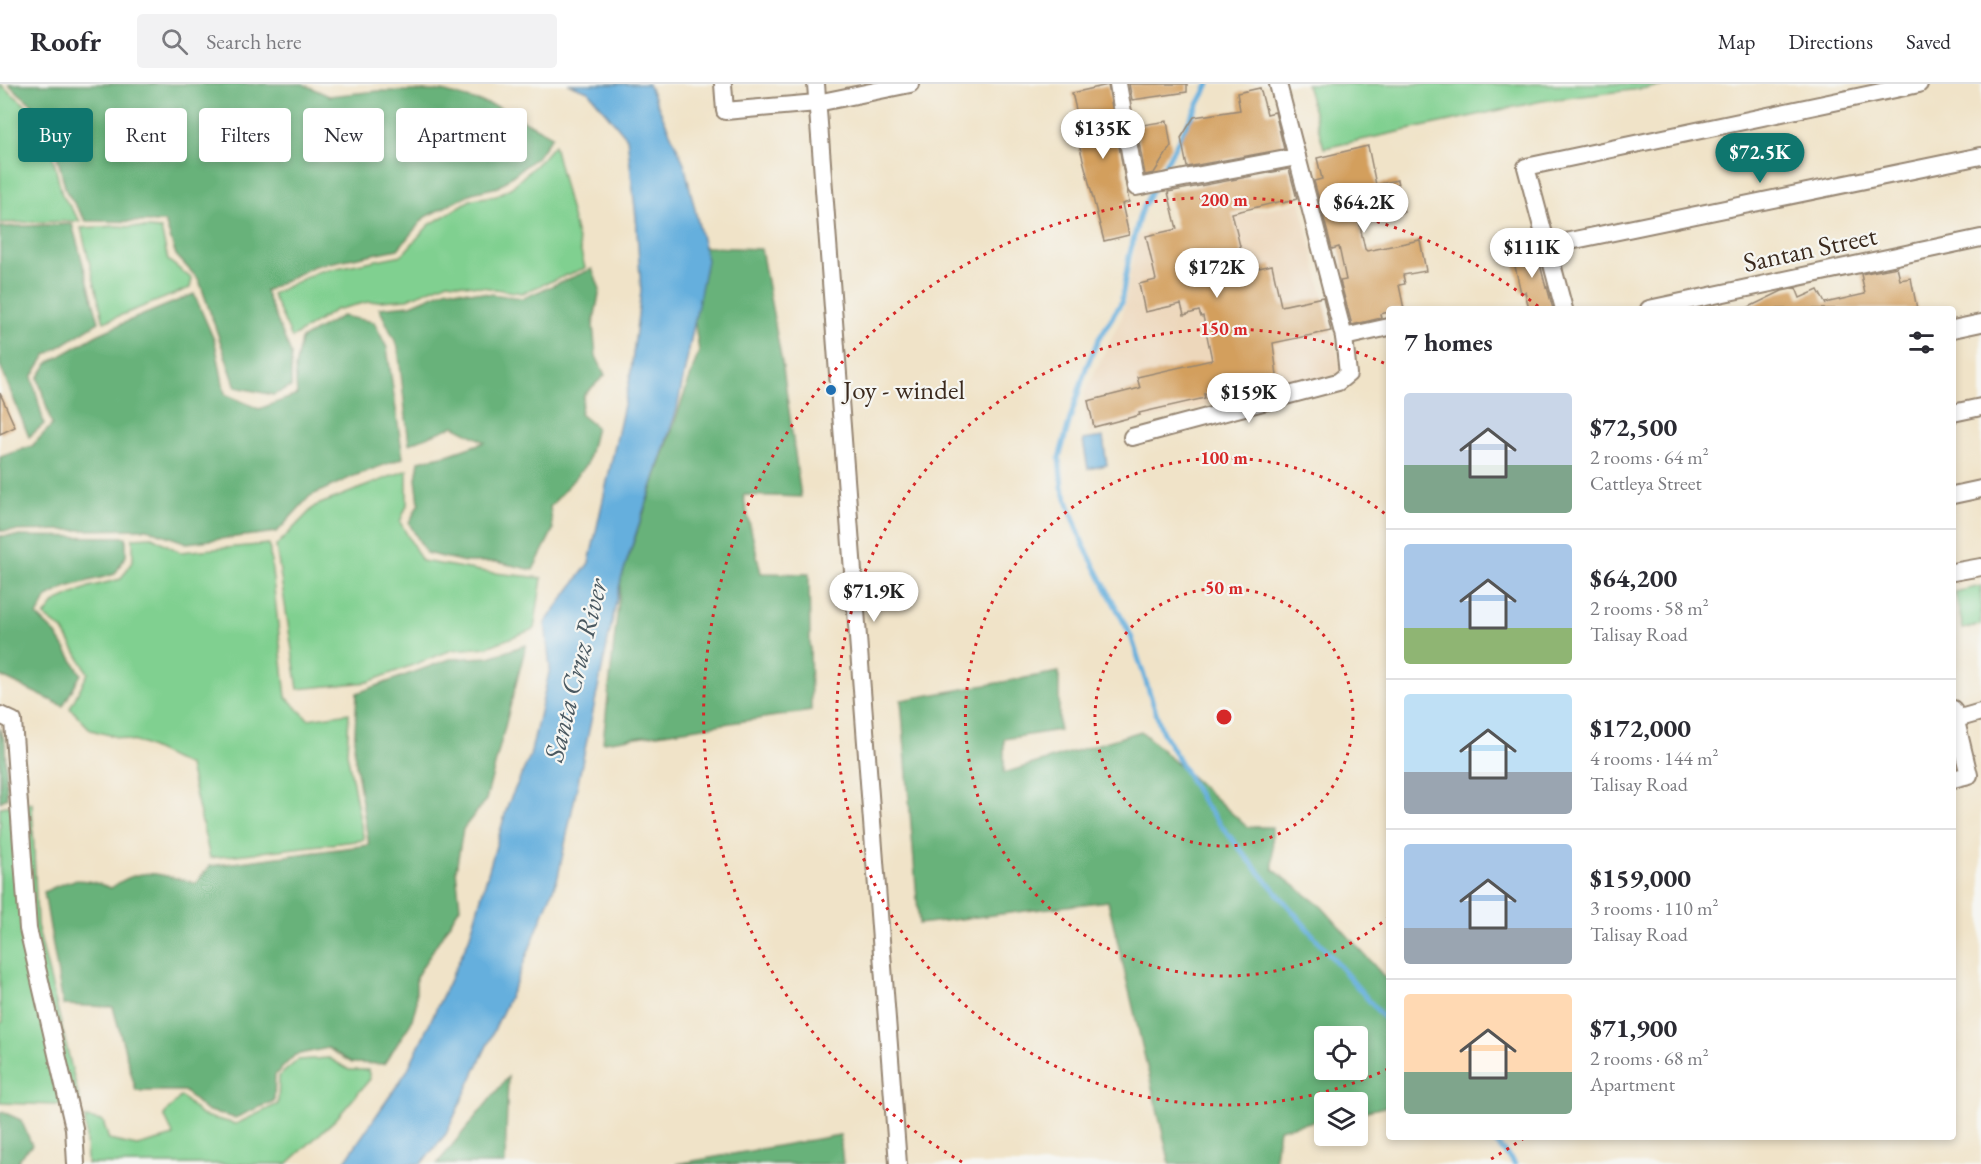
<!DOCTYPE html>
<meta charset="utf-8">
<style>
body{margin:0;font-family:"EB Garamond",serif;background:#f2f2f3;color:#2b2b33;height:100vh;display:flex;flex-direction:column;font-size:22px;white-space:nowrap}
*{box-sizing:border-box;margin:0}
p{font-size:20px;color:#7c7c81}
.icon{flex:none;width:33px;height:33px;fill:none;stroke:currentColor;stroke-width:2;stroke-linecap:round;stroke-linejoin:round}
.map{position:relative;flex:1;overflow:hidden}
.side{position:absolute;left:1386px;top:222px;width:570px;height:834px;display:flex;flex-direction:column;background:#fff;border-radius:6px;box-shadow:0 3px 9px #0003}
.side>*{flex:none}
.banner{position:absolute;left:18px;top:24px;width:570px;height:54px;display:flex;gap:12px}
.fabs{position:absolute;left:1314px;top:942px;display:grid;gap:12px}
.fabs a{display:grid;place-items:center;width:54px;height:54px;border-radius:6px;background:#fff;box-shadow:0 3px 9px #0003;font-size:30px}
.price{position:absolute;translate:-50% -51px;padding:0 14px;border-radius:21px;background:#fff;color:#222;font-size:20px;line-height:39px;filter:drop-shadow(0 2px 3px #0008)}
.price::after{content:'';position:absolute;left:50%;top:36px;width:18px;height:14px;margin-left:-9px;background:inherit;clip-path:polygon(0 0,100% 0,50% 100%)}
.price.active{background:#0f766e;color:#fff}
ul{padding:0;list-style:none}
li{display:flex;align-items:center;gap:18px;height:150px;padding:0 18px}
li+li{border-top:2px solid #e1e1e2}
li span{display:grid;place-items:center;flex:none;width:168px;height:120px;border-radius:6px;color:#555}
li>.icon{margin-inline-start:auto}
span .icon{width:72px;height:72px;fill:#fffc;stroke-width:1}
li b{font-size:26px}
h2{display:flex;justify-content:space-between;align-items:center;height:72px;padding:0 18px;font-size:26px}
.pill{padding:0 21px;border-radius:6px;background:#fff;box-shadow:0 3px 9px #0003;font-size:21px;line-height:54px}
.pill.active{background:#0f766e;color:#fff}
header{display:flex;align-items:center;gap:36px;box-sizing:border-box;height:84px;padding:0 30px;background:#fff;border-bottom:2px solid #e1e1e2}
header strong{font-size:28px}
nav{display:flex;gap:33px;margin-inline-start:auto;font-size:21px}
.search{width:420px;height:54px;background:#f2f2f3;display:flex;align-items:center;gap:15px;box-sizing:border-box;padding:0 21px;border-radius:6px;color:#7c7c81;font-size:22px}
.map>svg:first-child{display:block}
</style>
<header>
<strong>Roofr</strong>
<div class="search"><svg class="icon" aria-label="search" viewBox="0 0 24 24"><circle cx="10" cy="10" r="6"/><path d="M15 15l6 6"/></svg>Search here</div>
<nav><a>Map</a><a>Directions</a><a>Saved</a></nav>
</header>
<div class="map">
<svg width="1981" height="1080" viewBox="0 0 1981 1080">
<rect width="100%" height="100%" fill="#f6f6f2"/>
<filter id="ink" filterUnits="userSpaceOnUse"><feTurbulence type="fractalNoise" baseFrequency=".0167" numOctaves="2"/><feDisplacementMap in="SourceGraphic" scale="12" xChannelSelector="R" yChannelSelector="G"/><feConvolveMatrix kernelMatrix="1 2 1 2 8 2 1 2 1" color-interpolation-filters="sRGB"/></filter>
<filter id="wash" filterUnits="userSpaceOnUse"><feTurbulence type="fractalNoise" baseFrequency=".008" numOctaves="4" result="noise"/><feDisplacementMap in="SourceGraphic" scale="24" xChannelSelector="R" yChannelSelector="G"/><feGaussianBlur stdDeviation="1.35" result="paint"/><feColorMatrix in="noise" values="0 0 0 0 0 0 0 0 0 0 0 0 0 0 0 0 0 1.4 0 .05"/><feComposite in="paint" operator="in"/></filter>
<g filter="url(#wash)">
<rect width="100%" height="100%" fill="#f0e3c8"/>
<path fill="#edd7bb" d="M1300 118 1341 284 1338 291 1089 349 1083 312 1122 233 1138 151Z"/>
<g fill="#80d090" stroke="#5e7d57" stroke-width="1.5">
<path d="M0 0 38 31 48 53 62 111 80 137 0 139Z"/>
<path d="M1306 0H1680L1542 17 1324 64Z"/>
<path d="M554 61 585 184 522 209 448 198 407 215 368 218 335 226 292 254 272 210 317 188 402 171 429 141 472 115 496 112 512 103 541 76Z"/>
<path d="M117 142 161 145 168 176 192 195 190 204 104 238 81 144Z"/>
<path d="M407 386V421L400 438 422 477 486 488 542 494 534 545 487 563 452 566 368 598 298 605 276 462 315 422Z"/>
<path d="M152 453 180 468 269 460 286 613 308 635 349 629 347 669 364 756 210 774 189 682 143 660 91 646 70 624 88 589 63 546 44 532 55 518 89 503 121 495 133 476V454Z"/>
<path d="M1981 502V541L1963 545 1955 508Z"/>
<path d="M32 719 37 841 80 1018 55 1021 0 1019V939L3 938 0 923V723Z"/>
<path d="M329 974 349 986H368L370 995 336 1035 287 1080H87L85 1034 103 1037 109 1056 137 1062 174 1052 164 1031 181 1012 201 1031 236 1040 278 1020 279 992 298 976Z"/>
</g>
<g fill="#68b27a" stroke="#526e4c" stroke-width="1.5" fill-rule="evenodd">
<path d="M8 0H303L329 12 378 7H442L499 23 552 52 538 72 498 103 472 109 425 133 398 165 314 182 265 207 291 270V303L273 311 236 303 199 196 176 171 165 138 86 137 66 107 53 55 41 28Z"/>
<path d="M72 140 99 238 46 271 32 293 44 340 29 353 0 281V143Z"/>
<path d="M683 162 761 165 783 284 801 413 743 411 761 489 809 490 811 627 603 658 621 495 699 267Z"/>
<path d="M592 185 600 205 593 241 596 272 605 291 584 311 580 330 596 343 587 380 550 423 553 446 533 486 497 478H465L426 469 409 439 419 419 416 395 419 377 447 371 485 358 454 342 409 360 398 263 379 224 411 221 448 205 523 214Z"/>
<path d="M194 210 215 258 225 310 259 325 297 311 295 284 301 255 342 232 374 238 387 264 403 374 354 392 310 412 277 448 187 459 147 445 0 447V373L32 362 52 341 38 294 48 279 97 251 126 238Z"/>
<path d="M0 452 126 453V472L115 490 66 503 47 513 37 532 56 550 81 590 63 622 0 592Z"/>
<path d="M526 561 486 716 463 745 456 786 460 823 416 893V921L411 939 384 980 352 979 328 964 295 971 275 991 274 1017 235 1034 205 1026 184 1007H136L113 923 63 921 44 808C72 794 81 792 111 804 143 780 161 791 196 799L210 782 369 761 354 668 357 609 450 575 489 573Z"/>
<path d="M1059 588V646L1004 655V689L1141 647 1247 743H1272L1273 785 1322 823 1389 898V1022L1358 1029V1018H1324V1035L1279 1045 1274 1080H1170L1108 817 919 840 901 616ZM1324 952H1358V986H1324Z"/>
<path d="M0 644 5 659 7 714 0 718Z"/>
<path d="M508 993 505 1080H437Z"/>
<path d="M3 1028 21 1036 32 1061 19 1074 18 1080H0V1029Z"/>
<path d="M840 1051 843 1080H676Z"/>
</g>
<g fill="#65afdd" stroke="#506c7e" stroke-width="1.5">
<path d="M568 0H648L684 79 707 176 677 325 621 495 558 793 515 901 446 1050 421 1080H343L407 987 469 855 508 720 530 672 550 584 545 539 589 479 630 294 641 207 636 133 627 54 588 7Z"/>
<path d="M1103 353 1107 381 1088 385 1083 356Z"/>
</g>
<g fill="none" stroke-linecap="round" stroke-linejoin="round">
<g stroke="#65afdd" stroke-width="5">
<path d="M1158 94 1209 0"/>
<path d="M1154 102 1140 130 1129 173 1121 219 1098 256 1086 284 1070 335 1059 374 1062 403 1083 460 1131 552 1162 647 1204 720 1248 775 1389 940"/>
<path d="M1491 1053 1515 1080"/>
</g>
</g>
<g id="blocks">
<g fill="#d39f5d">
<path d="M1129 0H1187V8L1132 16Z"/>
<path d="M1108 1 1129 118 1122 120 1129 151 1104 157 1078 56 1083 55 1072 9Z"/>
<path d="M1260 4 1267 30 1275 28 1284 65 1187 83 1181 54 1194 33 1240 26 1237 9Z"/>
<path d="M1167 37 1171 62 1154 89 1145 91 1136 42Z"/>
<path d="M1368 62 1376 101 1397 96 1404 128 1359 138 1365 165 1367 167 1420 156 1426 187 1403 191 1405 200 1399 201 1404 225H1389V228L1380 230 1381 234 1352 241 1340 197 1346 196 1339 163 1332 165 1314 97 1322 95 1317 74Z"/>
<path d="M1289 85 1297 115 1283 119 1282 117 1232 129 1246 187 1272 181 1281 222 1323 213 1331 247 1273 259 1278 300 1204 310 1205 314 1139 329 1140 331 1094 343 1088 317 1140 304 1137 293 1212 276 1203 232 1201 233 1199 227 1184 231 1181 220 1145 228 1139 200 1156 196 1146 152 1177 145 1168 108Z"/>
<path d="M1536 164 1546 204 1547 203 1553 225H1529L1525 208 1521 209 1512 169Z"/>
<path d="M1897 183 1900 196 1911 194 1917 225H1745L1782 207 1796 204 1800 214 1818 206 1826 221 1825 219 1865 210 1861 190Z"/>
<path d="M0 309 15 343 0 350Z"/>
</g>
</g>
</g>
<g filter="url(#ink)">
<use href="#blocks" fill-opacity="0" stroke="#968673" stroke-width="1.5"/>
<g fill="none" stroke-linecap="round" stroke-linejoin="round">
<g stroke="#968673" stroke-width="20">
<g id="street">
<path d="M723 0 725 27 817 19 910 0"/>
<path d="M816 0 898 1080"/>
<path d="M1118 0 1136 103 1297 73"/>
<path d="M1546 162 1981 72"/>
<path d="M1564 225 1526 83 1919 0"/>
<path d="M1649 225 1981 154"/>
<path d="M1953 245 1981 239"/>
<path d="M1344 253 1389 243"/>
<path d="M1953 329 1981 323"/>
<path d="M1132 353 1338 298 1348 290 1344 253 1278 0"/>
<path d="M1953 411 1981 405"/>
<path d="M1953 488 1981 483"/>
<path d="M1953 625 1969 691 1953 695"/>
<path d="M0 631 13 637 28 845 74 1044 76 1080"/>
<path d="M1953 636 1981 628"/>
</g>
</g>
<use href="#street" stroke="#fff" stroke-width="16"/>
</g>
</g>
<g fill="none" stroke="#d62828" stroke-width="3" stroke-dasharray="3 6">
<circle cx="1224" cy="633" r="129"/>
<path d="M1389 833A259 259 0 1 1 1389 433"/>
<path d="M1388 985A388 388 0 1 1 1388 281"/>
<path d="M1524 1054A517 517 0 0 1 1486 1078M962 1078A517 517 0 1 1 1539 223"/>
</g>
<circle fill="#1f6fb2" stroke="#f6f6f2" stroke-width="2" cx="831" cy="306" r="6"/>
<g text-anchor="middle" stroke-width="4.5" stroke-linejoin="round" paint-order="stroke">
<g font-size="27" fill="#3b2a1e" stroke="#f6f6f2">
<text transform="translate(1810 165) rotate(-12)" y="9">Santan Street</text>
</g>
<g font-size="27" fill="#3b2a1e" stroke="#f6f6f2" text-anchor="start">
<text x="843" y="315">Joy - windel</text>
</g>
<g font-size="28" font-style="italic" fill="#4a5961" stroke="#f6f6f2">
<text transform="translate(575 586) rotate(-76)" y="10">Santa Cruz River</text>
</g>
</g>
<circle cx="1224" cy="633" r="9" fill="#d62828" stroke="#f6f6f2" stroke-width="3"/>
<g font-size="18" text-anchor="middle" font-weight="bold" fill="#d62828" stroke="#f6f6f2" stroke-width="4.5" stroke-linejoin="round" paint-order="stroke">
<text x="1224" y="122">200 m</text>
<text x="1224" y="251">150 m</text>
<text x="1224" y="380">100 m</text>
<text x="1224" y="510">50 m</text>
</g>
</svg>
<div class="fabs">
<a><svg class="icon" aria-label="locate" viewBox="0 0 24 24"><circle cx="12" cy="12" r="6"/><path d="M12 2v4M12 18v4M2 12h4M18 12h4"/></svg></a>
<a><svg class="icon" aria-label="layers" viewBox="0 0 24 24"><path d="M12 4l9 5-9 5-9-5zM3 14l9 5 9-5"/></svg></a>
</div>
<b class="price" style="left:1103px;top:76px">$135K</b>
<b class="price active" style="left:1760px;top:100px">$72.5K</b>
<b class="price" style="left:1364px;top:150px">$64.2K</b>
<b class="price" style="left:1532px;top:195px">$111K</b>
<b class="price" style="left:1217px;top:215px">$172K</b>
<b class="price" style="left:1249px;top:340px">$159K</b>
<b class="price" style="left:874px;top:539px">$71.9K</b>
<div class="banner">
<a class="pill active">Buy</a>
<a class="pill">Rent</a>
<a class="pill">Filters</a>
<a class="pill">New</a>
<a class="pill">Apartment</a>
</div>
<section class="side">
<h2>7 homes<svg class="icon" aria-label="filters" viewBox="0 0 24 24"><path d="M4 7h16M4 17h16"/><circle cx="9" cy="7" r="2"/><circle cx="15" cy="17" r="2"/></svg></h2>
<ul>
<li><span style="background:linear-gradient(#c9d6e8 60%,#7fa58c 0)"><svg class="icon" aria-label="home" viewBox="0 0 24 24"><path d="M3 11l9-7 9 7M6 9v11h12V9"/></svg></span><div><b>$72,500</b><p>2 rooms · 64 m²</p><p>Cattleya Street</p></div></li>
<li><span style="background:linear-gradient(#a9c7e8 70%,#8fb573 0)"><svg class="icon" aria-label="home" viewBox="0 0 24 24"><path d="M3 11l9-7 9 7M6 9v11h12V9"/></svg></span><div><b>$64,200</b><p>2 rooms · 58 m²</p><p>Talisay Road</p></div></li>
<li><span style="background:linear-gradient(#bfe0f5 65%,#9aa5b1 0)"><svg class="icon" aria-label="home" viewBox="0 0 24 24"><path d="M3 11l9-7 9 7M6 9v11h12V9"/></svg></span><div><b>$172,000</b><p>4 rooms · 144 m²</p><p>Talisay Road</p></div></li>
<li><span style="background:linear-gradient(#a9c7e8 70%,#9aa5b1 0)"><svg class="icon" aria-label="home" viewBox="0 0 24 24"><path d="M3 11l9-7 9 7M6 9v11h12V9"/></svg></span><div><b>$159,000</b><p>3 rooms · 110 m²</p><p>Talisay Road</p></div></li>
<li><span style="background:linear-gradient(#ffd9b3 65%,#7fa58c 0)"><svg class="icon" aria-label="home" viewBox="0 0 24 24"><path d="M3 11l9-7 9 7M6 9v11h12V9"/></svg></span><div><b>$71,900</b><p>2 rooms · 68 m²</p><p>Apartment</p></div></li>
</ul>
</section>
</div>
